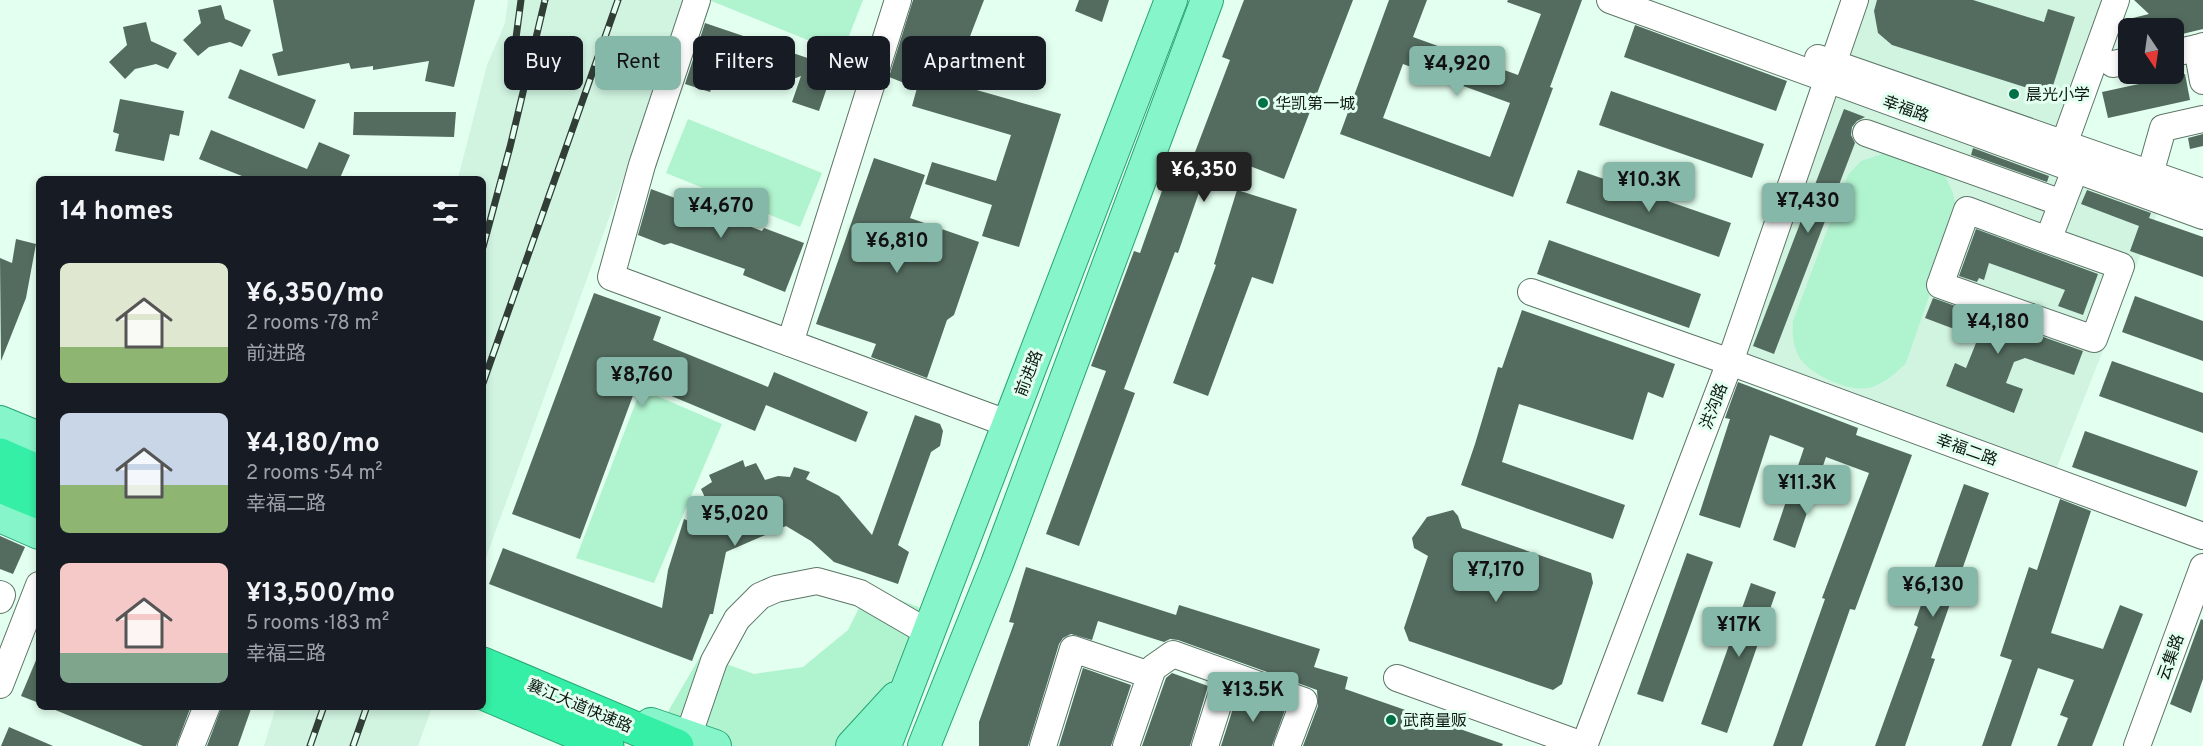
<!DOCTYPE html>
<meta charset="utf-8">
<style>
body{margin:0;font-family:Overpass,"Noto Sans SC",sans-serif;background:#242831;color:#f1f3f6;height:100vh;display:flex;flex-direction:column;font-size:22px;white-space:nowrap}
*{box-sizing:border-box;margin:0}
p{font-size:20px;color:#9ea1a6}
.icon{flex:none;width:33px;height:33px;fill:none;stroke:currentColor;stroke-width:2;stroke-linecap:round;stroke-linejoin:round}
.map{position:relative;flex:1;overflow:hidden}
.side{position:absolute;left:36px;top:176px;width:450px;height:534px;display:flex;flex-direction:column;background:#171b24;border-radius:9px;box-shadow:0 3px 9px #0003}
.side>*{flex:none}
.banner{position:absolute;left:504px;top:36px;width:570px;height:54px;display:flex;gap:12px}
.needle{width:39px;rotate:167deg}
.buttons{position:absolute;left:2118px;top:18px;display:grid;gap:12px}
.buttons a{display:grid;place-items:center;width:66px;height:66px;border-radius:9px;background:#171b24;box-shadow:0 3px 9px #0003;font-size:30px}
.price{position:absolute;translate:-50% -51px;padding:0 14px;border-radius:6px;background:#85b8a8;color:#111;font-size:20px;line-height:39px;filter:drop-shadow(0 2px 3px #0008)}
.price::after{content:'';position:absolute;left:50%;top:36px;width:18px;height:14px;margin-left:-9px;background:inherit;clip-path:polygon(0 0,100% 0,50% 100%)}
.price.on{background:#222;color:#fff}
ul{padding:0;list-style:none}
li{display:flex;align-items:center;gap:18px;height:150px;padding:0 24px}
li span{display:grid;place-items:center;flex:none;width:168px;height:120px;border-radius:9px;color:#555}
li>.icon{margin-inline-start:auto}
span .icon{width:72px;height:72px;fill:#fffc;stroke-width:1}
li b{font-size:26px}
h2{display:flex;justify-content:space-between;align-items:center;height:72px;padding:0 24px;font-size:26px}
.pill{padding:0 21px;border-radius:9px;background:#171b24;box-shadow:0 3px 9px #0003;font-size:21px;line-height:54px}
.pill.on{background:#85b8a8;color:#111}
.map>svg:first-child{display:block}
</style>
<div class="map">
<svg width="2203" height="746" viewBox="0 0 2203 746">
<rect width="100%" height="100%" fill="#e3ffef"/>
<g fill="#d1f4e1">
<path d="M508 0H688L483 566V178H458L487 65 505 23Z"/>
<path d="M1865 0H2108L2062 132 1845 56Z"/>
<path d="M1831 93 2158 211 2055 472 1740 356Z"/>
<path d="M276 707V706L432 707 418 746H264Z"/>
</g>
<g fill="#b0f3cf">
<path d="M709 0H863L842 54Z"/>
<path d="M688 119 822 173 800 227 666 173Z"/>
<path d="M1885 153 1943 171 1953 193 1957 215 1906 363C1896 373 1886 382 1872 387 1852 394 1810 375 1799 357 1793 345 1792 334 1793 321L1848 175 1861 161Z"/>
<path d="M641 389 722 424 654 583 576 558Z"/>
<path d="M869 588 936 614 909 684 852 746H715L659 727 701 655 754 674 803 667 848 630Z"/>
</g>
<g fill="#546c5f" fill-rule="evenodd">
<path d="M273 0H475L454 87 425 81 429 61 373 70V66L351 69 349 63 278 76 272 54 283 51Z"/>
<path d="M913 0H984L952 83 1061 114 1019 247 982 236 992 205 925 184 932 162 996 181 1011 135 912 106 917 88 889 77Z"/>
<path d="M1079 0H1109L1102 22 1075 11Z"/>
<path d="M1244 0H1353L1284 179 1213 152 1178 253 1175 252 1124 389 1135 393 1079 546 1046 534 1106 371 1091 366 1134 251 1140 253 1175 154 1192 160 1230 60 1222 57Z"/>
<path d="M1389 0H1427L1413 37 1518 75 1541 14 1507 2 1508 0H1582L1550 87 1553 88 1513 197 1340 134ZM1403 64 1510 103 1490 157 1383 118Z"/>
<path d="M1877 0H1973L2044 22 2048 9 2075 17 2050 95 1892 45 1878 33 1874 11Z"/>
<path d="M2134 0H2203V29L2174 36V28H2122L2125 20 2149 14Z"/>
<path d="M221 5 225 19 251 30 242 47 230 42 209 47 198 56 183 40 201 23 198 10Z"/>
<path d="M146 22 151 41 177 53 168 69 156 64 135 69 125 79 109 62 127 45 123 27Z"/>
<path d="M705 23 834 67 819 111 792 102 801 76 768 89 717 72 710 92 685 84Z"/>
<path d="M1635 25 1787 81 1776 111 1624 57Z"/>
<path d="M240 69 316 100 304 129 228 98Z"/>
<path d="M2185 74 2190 100 2108 118 2102 92Z"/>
<path d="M1611 91 1764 144 1752 178 1599 125Z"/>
<path d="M120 99 184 111 179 136 170 134 164 161 115 151 119 134 113 132Z"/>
<path d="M1844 109 1865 117 1857 121 1852 127 1851 135 1855 143 1774 354 1753 346Z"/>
<path d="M354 112H456L454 137 353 135Z"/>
<path d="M211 130 307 169 319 142 350 155 340 178H247L199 159Z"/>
<path d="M2203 134V146L2190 149 2188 138Z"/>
<path d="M1973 148 2049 176 2047 182 1971 155Z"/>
<path d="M874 158 925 175 910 218 979 242 954 315 947 320 927 378 871 357 876 344 816 324Z"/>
<path d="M1578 170 1731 223 1719 257 1566 203Z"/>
<path d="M651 189 762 231 764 228 804 243 785 292 743 275 745 269 671 243 664 245 638 235Z"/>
<path d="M1237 190 1297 209 1273 284 1252 277 1208 396 1173 383 1216 265 1214 264Z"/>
<path d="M2087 190 2151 213 2149 218 2203 237V277L2130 251 2139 226 2081 204Z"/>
<path d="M1976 229 2098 274 2083 315 2058 306 2065 290 1989 263 1984 280 1979 278 1977 282 1959 276Z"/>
<path d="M16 239 36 244 26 298 1 361 0 258 12 263Z"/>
<path d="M1549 240 1701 294 1689 328 1537 274Z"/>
<path d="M594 293 661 317 653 340 768 387 774 372 868 412 856 442 766 405 755 431 638 382 580 539 512 514Z"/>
<path d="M2135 296 2203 321V361L2122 332Z"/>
<path d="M1933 298 2083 351 2074 375 2025 358 2014 362 2006 383 2023 389 2014 413 1946 386 1955 363 1966 368 1978 338 1925 318Z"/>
<path d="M1522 310 1675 364 1663 398 1648 392 1633 440 1519 404 1502 462 1625 505 1613 539 1461 485 1475 444 1498 367 1502 368Z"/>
<path d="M2112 361 2203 393V433L2099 396Z"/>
<path d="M1738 382 1858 428 1856 435 1912 455 1855 610 1850 609 1802 746H1773L1825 599 1822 598 1869 473 1826 457 1795 548 1773 540 1804 448 1770 435 1740 528 1699 515 1730 419 1725 418Z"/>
<path d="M915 415 940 424 943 431 940 446 931 452 898 545 909 552 898 584 834 562 811 541 786 526 726 552 713 614H710L692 661 489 584 503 548 662 608 668 570 684 519 691 522 697 513 709 506 701 489 712 482 709 475 743 460 745 467 756 463 765 480 778 476 790 477 794 467 810 472 806 479 839 496 872 535Z"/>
<path d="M2085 431 2198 471 2186 507 2072 467Z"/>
<path d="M1964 484 1989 493 1931 658 1935 659 1905 746H1875L1918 627 1914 625Z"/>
<path d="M2060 499 2091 511 2051 633 2103 649 2120 605 2143 614 2092 746H2057L2068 718 2060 715 2074 680 2038 668 2011 746H1982L2012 660 2000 656 2029 567 2037 570Z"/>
<path d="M1453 510 1458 516 1462 528 1591 573 1593 583 1562 684 1553 690 1409 641 1404 628 1428 556 1414 548 1412 538 1427 517Z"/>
<path d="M0 536 25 547 13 574 0 569Z"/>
<path d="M1687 553 1713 562 1663 702 1637 694Z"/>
<path d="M1026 567 1176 615 1179 605 1320 649 1314 667 1348 677 1345 689 1503 744 1502 746H1303L1318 706 1317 690 1178 640 1170 639 1164 642 1098 621 1092 640 1071 634 1063 638 1059 644 1028 746H979V722L1014 623 1009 622Z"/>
<path d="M1751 583 1776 592 1727 733 1701 724Z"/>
<path d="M2201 619 2203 620V679L2191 713 2170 704Z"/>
<path d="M39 653V703L21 696Z"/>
<path d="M1083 668 1131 685 1111 746H1059Z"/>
<path d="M1172 673 1208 686 1190 746H1142L1166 678Z"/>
<path d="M1238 693 1285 710 1272 746H1221Z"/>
<path d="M191 706 176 746H143L48 707Z"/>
<path d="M222 706H252L238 746H207Z"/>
<path d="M9 727 53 746H1Z"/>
</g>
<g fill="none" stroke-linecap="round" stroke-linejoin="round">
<g stroke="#5c7567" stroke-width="28">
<g id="minor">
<path d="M697 0 642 165 611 277 1009 424"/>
<path d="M1610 0 2203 216"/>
<path d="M2203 46 2197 48 2203 81"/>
<path d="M2174 53 2197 48"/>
<path d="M1818 58 2203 192"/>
<path d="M2113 64 2128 61"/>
<path d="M1866 133 2062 203"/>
<path d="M2064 144 2116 0"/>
<path d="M2150 174 2163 128 2203 119"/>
<path d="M2048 240 2121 266 2094 339 1940 285 1967 210 2048 240 2075 170"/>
<path d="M1531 292 1730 362 2203 536"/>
<path d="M790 343 898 0"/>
<path d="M0 594 2 595 0 600"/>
<path d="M1397 678 1585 746"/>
<path d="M0 685 39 585"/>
<path d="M688 737 714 661 737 619 760 596 776 589 817 581 860 593 929 633"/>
<path d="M191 746 207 706"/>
<path d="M1043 746 1073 649 1150 675"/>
<path d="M1126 746 1153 668 1173 654 1304 701 1287 746"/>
<path d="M1205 746 1228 674"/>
<path d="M1584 746 1730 362 1855 0"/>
<path d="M2137 746 2203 567"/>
</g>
</g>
<g stroke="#28a473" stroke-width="34">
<g id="major">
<path d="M0 422 39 438"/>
<path d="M0 516 39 533"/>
<path d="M651 724 715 746"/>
<path d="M852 746 896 698"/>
<path d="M885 746 1171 0"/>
<path d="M924 746 997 564 1207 0"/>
</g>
</g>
<g stroke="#28a473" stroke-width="35">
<g id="highway">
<path d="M0 455 39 472"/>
<path d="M0 486 39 502"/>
<path d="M483 664 677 746"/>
<path d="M483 693 607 746"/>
</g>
</g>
<use href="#minor" stroke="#fff" stroke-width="26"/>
<use href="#major" stroke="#86f5ca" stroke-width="32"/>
<use href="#highway" stroke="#36efa6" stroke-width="33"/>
<g stroke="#313e37" stroke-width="7">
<g id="rail">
<path d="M514 53 521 0"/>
<path d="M483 247 510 147 545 0"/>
<path d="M483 383 618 0"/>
<path d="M310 746 324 706"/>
<path d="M353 746 367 706"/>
</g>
</g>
<use href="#rail" stroke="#e3ffef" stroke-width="4.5" stroke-dasharray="14" stroke-linecap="butt"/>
</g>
<g fill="#007049" stroke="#e3ffef" stroke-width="2">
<circle cx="2014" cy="94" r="6"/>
<circle cx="1263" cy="103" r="6"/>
<circle cx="1391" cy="720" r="6"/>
</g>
<g text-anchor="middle" stroke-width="6" stroke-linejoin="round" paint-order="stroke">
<g font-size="16" fill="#0e1813" stroke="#e3ffef" text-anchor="start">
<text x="2026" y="100">晨光小学</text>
<text x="1275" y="109">华凯第一城</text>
<text x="1403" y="726">武商量贩</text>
</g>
<g font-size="16" fill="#0e1813" stroke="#e3ffef">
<text transform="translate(1906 108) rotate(20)" y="6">幸福路</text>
<text transform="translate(1028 373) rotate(-69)" y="6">前进路</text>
<text transform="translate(1713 406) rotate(-69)" y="6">洪沟路</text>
<text transform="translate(1967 449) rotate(20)" y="6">幸福二路</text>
<text transform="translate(2170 657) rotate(-70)" y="6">云集路</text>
<text transform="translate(580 705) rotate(23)" y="6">襄江大道快速路</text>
</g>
</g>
</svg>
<div class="buttons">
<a><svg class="needle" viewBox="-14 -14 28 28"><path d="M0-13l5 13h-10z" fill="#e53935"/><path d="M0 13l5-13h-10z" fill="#9ea1a6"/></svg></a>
</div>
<b class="price" style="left:1457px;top:97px">¥4,920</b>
<b class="price on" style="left:1204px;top:203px">¥6,350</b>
<b class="price" style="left:1649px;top:213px">¥10.3K</b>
<b class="price" style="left:1808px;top:234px">¥7,430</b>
<b class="price" style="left:721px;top:239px">¥4,670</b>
<b class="price" style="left:897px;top:274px">¥6,810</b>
<b class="price" style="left:1998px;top:355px">¥4,180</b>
<b class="price" style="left:642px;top:408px">¥8,760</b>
<b class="price" style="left:1807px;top:516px">¥11.3K</b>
<b class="price" style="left:735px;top:547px">¥5,020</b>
<b class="price" style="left:1496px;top:603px">¥7,170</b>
<b class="price" style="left:1933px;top:618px">¥6,130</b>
<b class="price" style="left:1739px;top:658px">¥17K</b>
<b class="price" style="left:1253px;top:723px">¥13.5K</b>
<div class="banner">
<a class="pill">Buy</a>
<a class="pill on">Rent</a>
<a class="pill">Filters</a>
<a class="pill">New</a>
<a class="pill">Apartment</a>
</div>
<section class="side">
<h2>14 homes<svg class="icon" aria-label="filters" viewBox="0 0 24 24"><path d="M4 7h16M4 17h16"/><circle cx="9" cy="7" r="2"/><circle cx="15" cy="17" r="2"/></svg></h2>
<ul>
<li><span style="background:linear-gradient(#dfe7d0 70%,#8fb573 0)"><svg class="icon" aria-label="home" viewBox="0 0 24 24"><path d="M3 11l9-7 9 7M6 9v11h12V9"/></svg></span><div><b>¥6,350/mo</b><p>2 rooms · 78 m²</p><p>前进路</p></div></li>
<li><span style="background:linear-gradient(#c9d6e8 60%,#8fb573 0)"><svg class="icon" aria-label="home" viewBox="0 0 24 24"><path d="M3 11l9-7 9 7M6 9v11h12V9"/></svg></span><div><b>¥4,180/mo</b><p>2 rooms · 54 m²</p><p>幸福二路</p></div></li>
<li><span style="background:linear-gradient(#f6c9c9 75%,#7fa58c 0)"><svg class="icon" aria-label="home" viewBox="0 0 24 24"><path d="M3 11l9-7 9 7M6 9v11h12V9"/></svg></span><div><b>¥13,500/mo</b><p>5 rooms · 183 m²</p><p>幸福三路</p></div></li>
</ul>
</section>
</div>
